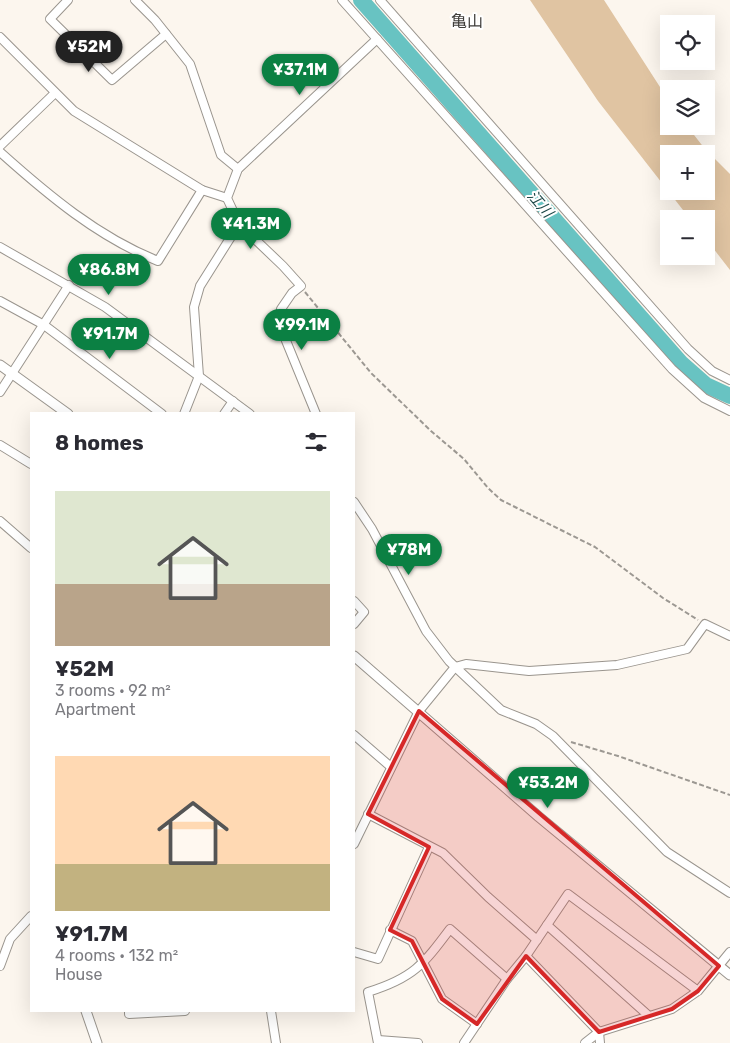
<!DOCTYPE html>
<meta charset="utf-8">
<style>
body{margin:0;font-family:Rubik,"Noto Sans JP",sans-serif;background:#f2f2f3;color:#2b2b33;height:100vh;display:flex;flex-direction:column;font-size:19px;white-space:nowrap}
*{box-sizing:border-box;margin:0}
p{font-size:16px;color:#7c7c81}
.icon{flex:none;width:28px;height:28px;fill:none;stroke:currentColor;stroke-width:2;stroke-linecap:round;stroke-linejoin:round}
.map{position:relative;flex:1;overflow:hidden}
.panel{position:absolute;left:30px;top:412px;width:325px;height:600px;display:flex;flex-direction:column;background:#fff;border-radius:0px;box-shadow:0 5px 20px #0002}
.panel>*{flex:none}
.controls{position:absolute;left:660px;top:15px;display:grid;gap:10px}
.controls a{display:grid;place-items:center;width:55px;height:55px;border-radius:0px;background:#fff;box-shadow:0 5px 20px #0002;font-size:25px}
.price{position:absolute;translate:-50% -42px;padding:0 11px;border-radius:18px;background:#0b8043;color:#fff;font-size:16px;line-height:32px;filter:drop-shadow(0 1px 2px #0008)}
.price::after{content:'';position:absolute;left:50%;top:30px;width:15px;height:11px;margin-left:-8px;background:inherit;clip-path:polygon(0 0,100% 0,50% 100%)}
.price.selected{background:#222;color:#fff}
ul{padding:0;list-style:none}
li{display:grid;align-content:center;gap:10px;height:265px;padding:0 25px}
li span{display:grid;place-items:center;height:155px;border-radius:0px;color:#555}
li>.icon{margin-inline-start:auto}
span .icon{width:90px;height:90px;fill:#fffc;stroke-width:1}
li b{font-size:21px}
h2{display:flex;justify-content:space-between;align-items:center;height:60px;padding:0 25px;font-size:21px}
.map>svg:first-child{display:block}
</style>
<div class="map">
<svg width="730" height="1043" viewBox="0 0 730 1043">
<rect width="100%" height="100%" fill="#fcf6ee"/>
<path fill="#e0c4a2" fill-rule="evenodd" d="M530 0H604L669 101V126H687L705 149 730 174V270L706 239V219H690L598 101ZM669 154H706V191H669Z"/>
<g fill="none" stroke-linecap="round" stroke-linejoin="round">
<path stroke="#68c3c2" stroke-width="16" d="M361 0 681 363 706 385 730 396"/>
<g stroke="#9a958e" stroke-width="10">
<g id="minor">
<path d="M68 0 50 19 112 80 166 34"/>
<path d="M135 0 155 20 190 64 221 155 238 169"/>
<path d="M342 0 672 369 704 398 730 411"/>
<path d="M380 0 688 349 712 371 730 380"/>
<path d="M0 37 74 111 202 190 227 198"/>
<path d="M0 146 55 93"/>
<path d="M0 152C48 195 98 237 158 261L202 190"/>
<path d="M0 247 105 307 250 414"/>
<path d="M0 301 44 325 162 414"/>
<path d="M0 392 69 285"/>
<path d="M184 414 199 376 194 307 200 286 239 224"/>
<path d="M224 414 233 401"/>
<path d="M316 414 280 326 281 309 292 293 301 286 283 266 239 224 227 198 238 169 377 39"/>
<path d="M0 445 31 464"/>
<path d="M354 502 372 529 426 631 449 661 501 710 536 724 553 736 667 852 730 893"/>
<path d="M0 521 31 548"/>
<path d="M354 601 364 612 354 624"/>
<path d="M354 735 391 767"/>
<path d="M368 814 443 853 488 897 537 940"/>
<path d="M354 844 419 711 455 667 466 664 529 671 617 665 687 649 705 624 730 636"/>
<path d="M547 925 649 1016"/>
<path d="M390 930 412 941 442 999 477 1024"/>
<path d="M354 952 378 959 429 847"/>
<path d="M0 966 10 939 31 916"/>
<path d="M698 991 568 894 526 956 599 1032 672 1009 698 991 730 952"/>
<path d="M129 1011V1014L185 1011"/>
<path d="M271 1011 276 1043"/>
<path d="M599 1032 600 1043"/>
<path d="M378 1040 418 1043"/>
<path d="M378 1043 368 992C413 978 423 965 450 929L507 979"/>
<path d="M464 1043 507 979 526 956"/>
<path d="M585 1043 599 1032"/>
</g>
</g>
<g stroke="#9a958e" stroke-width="11">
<g id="tertiary">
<path d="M0 365 68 414"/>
<path d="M354 656 539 817 730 975"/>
<path d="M86 1011 97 1043"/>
</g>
</g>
<g stroke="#9c9892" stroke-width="2" stroke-dasharray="5 2.5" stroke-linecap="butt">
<path d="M305 292 371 373 431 431 464 459 488 488 501 500 595 547 663 598 698 620"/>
<path d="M571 742 618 756 730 795"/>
</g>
<use href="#minor" stroke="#fff" stroke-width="8"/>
<use href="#tertiary" stroke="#fff" stroke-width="9"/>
</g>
<path fill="#d62828" fill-opacity="0.2" stroke="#d62828" stroke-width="4" stroke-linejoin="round" d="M419 711 719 966 698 991 672 1009 599 1032 526 956 477 1024 442 999 412 941 390 930 429 847 368 814Z"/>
<g text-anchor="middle" stroke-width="4" stroke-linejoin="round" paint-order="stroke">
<g font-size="15" font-style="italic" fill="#1f4948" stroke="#fff">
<text transform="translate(540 204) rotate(49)" y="5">江川</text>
</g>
<g font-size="16" fill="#3f3d3a" stroke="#fff">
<text x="467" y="27">亀山</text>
</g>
</g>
</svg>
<div class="controls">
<a><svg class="icon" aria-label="locate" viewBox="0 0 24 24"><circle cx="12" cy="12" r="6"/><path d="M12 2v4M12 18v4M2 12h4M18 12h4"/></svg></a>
<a><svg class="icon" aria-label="layers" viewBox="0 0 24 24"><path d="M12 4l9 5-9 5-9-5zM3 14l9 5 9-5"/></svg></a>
<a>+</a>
<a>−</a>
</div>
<b class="price selected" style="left:89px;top:73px">¥52M</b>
<b class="price" style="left:300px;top:96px">¥37.1M</b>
<b class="price" style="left:251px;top:250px">¥41.3M</b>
<b class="price" style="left:109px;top:296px">¥86.8M</b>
<b class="price" style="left:302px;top:351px">¥99.1M</b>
<b class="price" style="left:110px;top:360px">¥91.7M</b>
<b class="price" style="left:409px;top:576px">¥78M</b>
<b class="price" style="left:548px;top:809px">¥53.2M</b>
<section class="panel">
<h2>8 homes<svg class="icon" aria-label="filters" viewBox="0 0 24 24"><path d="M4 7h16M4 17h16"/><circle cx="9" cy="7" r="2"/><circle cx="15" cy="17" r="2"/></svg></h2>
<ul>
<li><span style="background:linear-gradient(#dfe7d0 60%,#b9a48a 0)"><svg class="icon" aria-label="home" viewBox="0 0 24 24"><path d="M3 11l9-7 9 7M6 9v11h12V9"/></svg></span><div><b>¥52M</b><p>3 rooms · 92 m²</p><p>Apartment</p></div></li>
<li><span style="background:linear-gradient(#ffd9b3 70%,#c2b280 0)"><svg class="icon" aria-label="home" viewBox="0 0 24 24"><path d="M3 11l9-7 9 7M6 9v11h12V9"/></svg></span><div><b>¥91.7M</b><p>4 rooms · 132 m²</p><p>House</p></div></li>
</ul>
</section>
</div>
